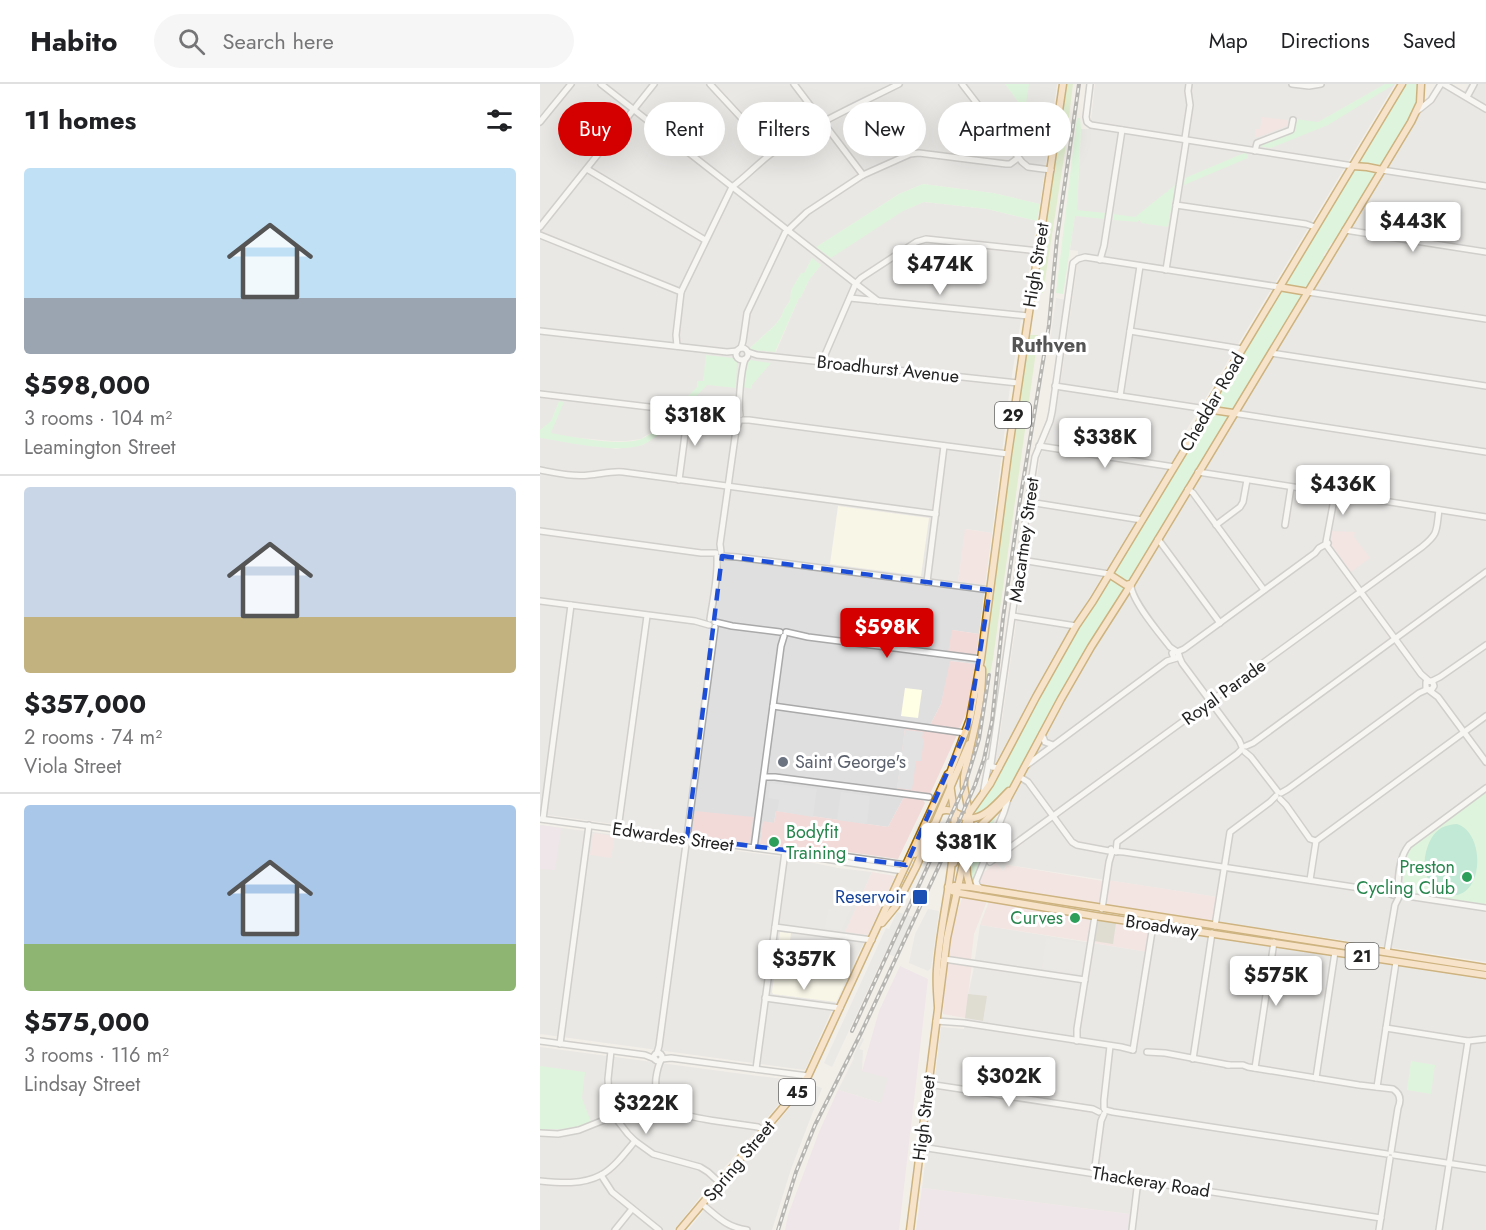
<!DOCTYPE html>
<meta charset="utf-8">
<style>
body{margin:0;font-family:Jost,sans-serif;background:#f6f6f6;color:#202124;height:100vh;display:flex;flex-direction:column;font-size:22px;white-space:nowrap}
*{box-sizing:border-box;margin:0}
p{font-size:20px;color:#757577}
.icon{flex:none;width:33px;height:33px;fill:none;stroke:currentColor;stroke-width:2;stroke-linecap:round;stroke-linejoin:round}
.map{position:relative;flex:1;overflow:hidden}
.panel{display:flex;flex-direction:column;background:#fff;width:540px}
.panel>*{flex:none}
.top-card{position:absolute;left:18px;top:18px;width:570px;height:54px;display:flex;gap:12px}
.price{position:absolute;translate:-50% -51px;padding:0 14px;border-radius:6px;background:#fff;color:#222;font-size:20px;line-height:39px;filter:drop-shadow(0 2px 3px #0008)}
.price::after{content:'';position:absolute;left:50%;top:36px;width:18px;height:14px;margin-left:-9px;background:inherit;clip-path:polygon(0 0,100% 0,50% 100%)}
.price.selected{background:#d40000;color:#fff}
ul{padding:0;list-style:none}
li{display:grid;align-content:center;gap:12px;height:318px;padding:0 24px}
li+li{border-top:2px solid #e0e0e0}
li span{display:grid;place-items:center;height:186px;border-radius:6px;color:#555}
li>.icon{margin-inline-start:auto}
span .icon{width:108px;height:108px;fill:#fffc;stroke-width:1}
li b{font-size:26px}
h2{display:flex;justify-content:space-between;align-items:center;height:72px;padding:0 24px;font-size:26px}
.pill{padding:0 21px;border-radius:27px;background:#fff;box-shadow:0 6px 24px #0002;font-size:21px;line-height:54px}
.pill.selected{background:#d40000;color:#fff}
header{display:flex;align-items:center;gap:36px;box-sizing:border-box;height:84px;padding:0 30px;background:#fff;border-bottom:2px solid #e0e0e0}
header strong{font-size:28px}
nav{display:flex;gap:33px;margin-inline-start:auto;font-size:21px}
.search{width:420px;height:54px;background:#f6f6f6;display:flex;align-items:center;gap:15px;box-sizing:border-box;padding:0 21px;border-radius:33px;color:#757577;font-size:22px}
main{display:flex;flex:1;min-height:0}
.map>svg:first-child{display:block}
</style>
<header>
<strong>Habito</strong>
<div class="search"><svg class="icon" aria-label="search" viewBox="0 0 24 24"><circle cx="10" cy="10" r="6"/><path d="M15 15l6 6"/></svg>Search here</div>
<nav><a>Map</a><a>Directions</a><a>Saved</a></nav>
</header>
<main>
<section class="panel">
<h2>11 homes<svg class="icon" aria-label="filters" viewBox="0 0 24 24"><path d="M4 7h16M4 17h16"/><circle cx="9" cy="7" r="2"/><circle cx="15" cy="17" r="2"/></svg></h2>
<ul>
<li><span style="background:linear-gradient(#bfe0f5 70%,#9aa5b1 0)"><svg class="icon" aria-label="home" viewBox="0 0 24 24"><path d="M3 11l9-7 9 7M6 9v11h12V9"/></svg></span><div><b>$598,000</b><p>3 rooms · 104 m²</p><p>Leamington Street</p></div></li>
<li><span style="background:linear-gradient(#c9d6e8 70%,#c2b280 0)"><svg class="icon" aria-label="home" viewBox="0 0 24 24"><path d="M3 11l9-7 9 7M6 9v11h12V9"/></svg></span><div><b>$357,000</b><p>2 rooms · 74 m²</p><p>Viola Street</p></div></li>
<li><span style="background:linear-gradient(#a9c7e8 75%,#8fb573 0)"><svg class="icon" aria-label="home" viewBox="0 0 24 24"><path d="M3 11l9-7 9 7M6 9v11h12V9"/></svg></span><div><b>$575,000</b><p>3 rooms · 116 m²</p><p>Lindsay Street</p></div></li>
</ul>
</section>
<div class="map">
<svg width="946" height="1146" viewBox="0 0 946 1146">
<rect width="100%" height="100%" fill="#f2efe9"/>
<g fill="#e0dfdf" fill-rule="evenodd">
<path d="M0 0H517L500 120 453 109 383 100 359 110 277 163 384 118 447 125 497 137 470 303 452 449 426 445 418 497 445 501 439 550 412 546 436 573 435 580 411 577 401 620 389 643V647L365 645 357 706 364 713 348 743 236 727 234 739 223 738 220 760 0 730ZM272 175 281 181 269 196 261 213 259 214 236 268 210 264 235 241 241 233ZM130 331 131 341 103 361 76 365 6 351 73 357H86L101 355 121 342Z"/>
<path d="M555 0H855L642 353 645 357 510 578 456 678 455 679 459 657 500 373 514 338 522 289 537 182 538 167 530 166 535 131 537 126 541 45H550Z"/>
<path d="M898 0H910L924 8 929 0H946V878L708 842 673 839 677 813 467 781 463 787 456 779 445 768 480 691 586 512 589 510 592 502 700 324 770 213Z"/>
<path d="M0 741 250 774 298 784 332 788 306 847 328 851 310 886 265 986 0 950Z"/>
<path d="M440 841 608 868 612 844 946 896V1146H587L589 1130 382 1104 401 943 424 945 428 910 433 888Z"/>
<path d="M0 963 257 997 258 998 171 1099 134 1146H0Z"/>
<path d="M270 1000 282 1004 251 1085 232 1146H148L190 1094Z"/>
</g>
<g fill="#f2dad9">
<path d="M722 33 748 36 747 42 718 53H715L716 45H720Z"/>
<path d="M425 445 452 449 445 501 418 497Z"/>
<path d="M792 447 815 448 814 453 830 474 811 488 790 459Z"/>
<path d="M412 546 439 550 436 573 408 569Z"/>
<path d="M410 577 435 580 428 626 420 643 417 645 389 643 401 620Z"/>
<path d="M365 644 417 651 390 710 357 706Z"/>
<path d="M364 713 382 715 385 719 358 775 301 767H278L220 760 223 737 234 739 236 727 348 743Z"/>
<path d="M155 727 213 733 210 759 152 751Z"/>
<path d="M53 749 75 752 71 774 50 771Z"/>
<path d="M456 779 463 787 467 781 563 797 560 824 439 802 440 791Z"/>
<path d="M332 788 355 792 328 851 305 848Z"/>
<path d="M567 796 677 813 673 839 562 825Z"/>
<path d="M423 812 447 817 434 850 431 876 407 873 411 845Z"/>
<path d="M449 817 553 835 550 858 440 841Z"/>
<path d="M557 835 612 844 608 868 553 859Z"/>
<path d="M406 877 432 880 425 934 403 930Z"/>
</g>
<g fill="#ebdbe8">
<path d="M0 741 21 744 15 786 0 785Z"/>
<path d="M360 882 388 895 359 1146H245L248 1131 279 1048 298 1006 341 1019 322 987 339 927Z"/>
<path d="M382 1104 589 1130 587 1146H376Z"/>
</g>
<g fill="#ffffe5">
<path d="M298 422 389 434 381 492 290 480Z"/>
<path d="M365 604 382 606 378 634 361 632Z"/>
<path d="M240 848 251 849 248 873 278 876 279 873 287 875 310 886 296 918 233 910 232 908Z"/>
</g>
<g fill="#c7c7b4">
<path d="M558 836 576 839 573 860 554 857Z"/>
<path d="M428 910 447 912 443 937 425 934Z"/>
</g>
<g fill="#cdebb0">
<path d="M527 0H533L525 67 503 209H501L497 201Z"/>
<path d="M489 251H498L497 260 453 575 448 600 446 599 444 594 451 520Z"/>
</g>
<g fill="#c8facc">
<path d="M465 0H489L479 65 478 63 483 25Z"/>
<path d="M845 0H855L788 41 731 64 718 62 721 60 751 49 754 44 756 35 778 38Z"/>
<path d="M864 0H879V19L841 83 818 79 822 75 855 20 854 17Z"/>
<path d="M537 34H540L541 45 537 126 565 129 564 135 535 132 523 210 516 209Z"/>
<path d="M704 69 708 70V74L644 101 645 94Z"/>
<path d="M821 84 836 88 837 90 796 158 791 159 788 164H792L791 166 786 167 783 172H787L783 178 779 179 777 184H780L768 204 766 205 745 202 805 102V99C810 91 811 85 821 84Z"/>
<path d="M383 100 453 109 500 120 497 137 447 125 384 118 363 127 291 174 276 163 359 110Z"/>
<path d="M635 101 628 143 601 139 600 136 597 138 573 136V130L595 133Z"/>
<path d="M272 174 281 181 269 196 261 213 259 214 235 268 211 266 210 264 235 241 241 233 244 225 250 217 251 206 261 189H264Z"/>
<path d="M741 206 761 210 763 212 694 326H687L671 323 670 322 674 319 694 286 693 284 694 281H697L707 265 706 261H709L718 245V243L719 240H722L732 223 731 221Z"/>
<path d="M166 271 193 274 197 278 196 304 167 301 147 322 139 321 157 303V297H163Z"/>
<path d="M210 276 231 279 212 301V305L203 303 205 282Z"/>
<path d="M19 317 24 318 11 349C35 353 80 363 101 355 113 350 122 340 130 331L139 332C131 340 113 357 102 361 77 370 27 358 0 354V346L11 337Z"/>
<path d="M669 328 687 330 689 334 588 500C582 497 579 492 573 487L666 329Z"/>
<path d="M569 494 581 501 584 506 472 699C462 712 449 728 432 732V730L514 585Z"/>
<path d="M946 708V822L865 809 862 804 867 768 872 760Z"/>
<path d="M457 730 442 767 445 768 435 801 431 800C426 762 429 756 457 730Z"/>
<path d="M871 977 895 981 891 1010 867 1006Z"/>
<path d="M0 982 45 988 42 1014 51 1038C34 1045 18 1046 0 1045Z"/>
</g>
<path fill="#88e0be" d="M917 740C946 749 945 817 908 811 897 810 890 801 886 790 884 783 884 775 886 768 891 750 899 741 917 740Z"/>
<g fill="#e2e2e2">
<path d="M516 214 526 216 520 258 510 257Z"/>
<path d="M365 646 383 648 382 654 384 655 381 677H376L372 706 357 704Z"/>
<path d="M230 699 277 705 273 733 237 727 239 716 228 714Z"/>
<path d="M301 708 330 712 327 740 297 736Z"/>
<path d="M300 802H306L319 808 302 846 285 844 288 825H291L293 820H296Z"/>
<path d="M388 825 399 827 391 884 388 887 369 879 375 850Z"/>
<path d="M357 828 374 833 359 874 345 869 292 983 284 979 346 844 349 845Z"/>
<path d="M506 854 546 860 541 890 502 884Z"/>
<path d="M322 954 324 955 319 965 323 966 322 987 348 994 341 1019 298 1006 314 974 313 973Z"/>
</g>
<g fill="none" stroke-linecap="round" stroke-linejoin="round">
<g stroke="#a9a9a9" stroke-width="8">
<g id="minor">
<path d="M61 0 338 217"/>
<path d="M170 0 233 68"/>
<path d="M254 0 323 91"/>
<path d="M422 0 482 78 488 83 511 86"/>
<path d="M550 0 546 33 547 38 551 41 813 82"/>
<path d="M752 0 769 2 781 0"/>
<path d="M904 0 946 25"/>
<path d="M927 13 934 0"/>
<path d="M876 28 891 16 901 0"/>
<path d="M0 38 31 0"/>
<path d="M715 67 717 59 751 46 753 36"/>
<path d="M47 85 165 156"/>
<path d="M842 86 946 102"/>
<path d="M636 121 766 140 775 143"/>
<path d="M0 143 114 0"/>
<path d="M805 146 946 168"/>
<path d="M0 151 141 208"/>
<path d="M560 176 564 162 582 46"/>
<path d="M626 186 646 58 645 54 650 21 648 7 649 0"/>
<path d="M768 208 946 235"/>
<path d="M310 214 488 232"/>
<path d="M0 247 187 268 197 267"/>
<path d="M590 247 702 265"/>
<path d="M137 262 136 251 141 208 192 103C207 92 220 77 235 67 274 40 317 21 359 0"/>
<path d="M201 264 203 257 207 229 245 149 267 128 323 91 370 70 379 69 466 80H470L478 74"/>
<circle cx="202" cy="270" r="6"/>
<path d="M208 268 217 271 478 299"/>
<path d="M731 269 946 302"/>
<path d="M283 278 284 273 316 199 321 194 376 158 386 155 499 167"/>
<path d="M515 302 666 325"/>
<path d="M0 310 185 332 193 335"/>
<path d="M580 312 600 182"/>
<path d="M693 329 946 368"/>
<path d="M200 331C198 319 201 287 205 275"/>
<path d="M201 336H209L468 370"/>
<path d="M499 362 634 383"/>
<path d="M0 386C16 389 33 393 49 391 61 390 71 387 83 388L396 430"/>
<path d="M658 388 946 433"/>
<path d="M139 396 148 328"/>
<path d="M648 405 653 409 724 506"/>
<path d="M795 410 786 458 787 462 881 590 889 597"/>
<path d="M489 418 602 436"/>
<path d="M676 441 700 423 703 418 707 396"/>
<path d="M745 441 751 403"/>
<path d="M0 447 161 469H176"/>
<path d="M618 455 680 539"/>
<path d="M181 468 180 460 196 346 199 338"/>
<path d="M182 472 197 473 450 506"/>
<path d="M481 476 569 490"/>
<path d="M387 498 404 362"/>
<path d="M591 500C590 515 620 550 630 563L636 567"/>
<path d="M0 517 155 537 169 541"/>
<path d="M473 532 536 542"/>
<path d="M170 535C173 515 178 494 177 473"/>
<path d="M175 538 192 542 240 548"/>
<path d="M246 548 268 553 441 575"/>
<path d="M637 568 644 565 775 469 779 464 788 459"/>
<path d="M639 572 642 579 699 656 702 663"/>
<path d="M892 597 900 593 946 561"/>
<path d="M889 606 892 605 894 602 893 599 891 597 886 598V604L898 613 946 678"/>
<path d="M233 622 425 649"/>
<path d="M502 650 505 658 513 661"/>
<path d="M706 662 713 659 946 488"/>
<path d="M705 668 711 673 738 708"/>
<path d="M487 681 627 577 637 574 639 571 637 568 635 567 632 569 634 574"/>
<path d="M459 684 452 683 451 680 491 399 495 373 510 337 512 328 533 179 538 175 545 173 739 203"/>
<path d="M224 693H235L389 713"/>
<path d="M480 693 488 698 532 758 537 761 569 767 584 768 846 808 853 811"/>
<path d="M741 709 748 705 879 609 888 605"/>
<path d="M443 710 449 678"/>
<path d="M740 715 746 721 770 755 776 757"/>
<path d="M0 735 245 768 302 772 366 781"/>
<path d="M3 735 31 521"/>
<path d="M78 745 107 532"/>
<path d="M214 764 241 562 244 552"/>
<path d="M576 768 577 758 697 670 702 665"/>
<path d="M458 773 452 771 449 765 464 728 468 715"/>
<path d="M279 774 363 787"/>
<path d="M450 778 882 463C899 449 896 447 899 426"/>
<path d="M770 796 776 757 946 632"/>
<path d="M441 805 437 801 436 797 449 765"/>
<path d="M858 807C858 792 859 773 869 761L946 704"/>
<path d="M860 808 867 812 946 824"/>
<path d="M562 825 569 778 572 768 571 765"/>
<path d="M675 842 690 748 730 718 736 712"/>
<path d="M235 843 332 856"/>
<path d="M847 868 855 821 860 811 859 808"/>
<path d="M404 875 545 896"/>
<path d="M225 914 300 924"/>
<path d="M396 937 424 939 581 963 593 966"/>
<path d="M846 944 928 957 946 955"/>
<path d="M0 957 105 971 115 975"/>
<path d="M537 957V945L555 832"/>
<path d="M20 960 49 741"/>
<path d="M593 966 613 841"/>
<path d="M71 967 68 995 69 1014 74 1032 88 1050 95 1057 113 1070 160 1083 168 1088 180 1099"/>
<path d="M607 968 625 969 689 981"/>
<circle cx="118" cy="973" r="4"/>
<path d="M117 969 119 962 175 543"/>
<path d="M122 975 131 974 268 992"/>
<path d="M653 975 672 849"/>
<path d="M121 976C118 982 117 987 116 994 112 1029 150 1033 176 1037 190 1039 204 1041 218 1043L224 1047"/>
<path d="M687 981H703L708 983 819 1001 853 1005C861 1010 861 1017 858 1024L851 1068"/>
<path d="M715 984 734 858"/>
<path d="M216 985 245 768"/>
<path d="M776 994 795 868"/>
<path d="M388 1000 553 1025 559 1028"/>
<path d="M837 1003 856 878"/>
<path d="M564 1024V1016L570 962"/>
<path d="M565 1026 573 1028 847 1070"/>
<path d="M0 1049 18 1050 39 1046 74 1032"/>
<path d="M381 1063 841 1134"/>
<path d="M854 1071 946 1085"/>
<path d="M554 1090 561 1037 564 1030"/>
<path d="M61 1091 72 1108 119 1146"/>
<path d="M0 1097C20 1099 42 1101 61 1091 74 1084 85 1069 95 1057"/>
<path d="M162 1120C178 1133 186 1143 207 1146"/>
<path d="M75 1146 92 1125"/>
<path d="M592 1146 598 1096"/>
<path d="M839 1146 850 1074"/>
<path d="M899 1146 928 957"/>
</g>
</g>
<g stroke="#a06b00" stroke-width="9">
<g id="major">
<path d="M813 82 827 83 842 86"/>
<path d="M739 203 768 208"/>
<path d="M666 325 693 329"/>
<path d="M569 490 586 501 590 500"/>
<path d="M401 727C414 722 421 737 434 734 447 732 460 716 469 707"/>
<path d="M427 763 438 744 468 714 521 615 551 563 590 502 871 38 880 19 881 0"/>
<path d="M372 769 375 770 377 768 387 748 393 741"/>
<path d="M426 778 427 791 430 803"/>
<path d="M414 779 428 731 450 700 496 613 536 542 553 517 650 357 668 322 862 0"/>
<path d="M414 802 430 803 946 884"/>
<path d="M408 803 412 807 419 809 555 832 946 891"/>
<path d="M342 839 356 822 376 783 429 660"/>
<path d="M398 922C397 910 396 898 397 885 400 843 411 801 414 758 415 746 415 733 413 721 412 711 409 700 410 689L430 635 441 575 468 370 523 0"/>
<path d="M140 1146 257 1007 268 992 408 690"/>
<path d="M370 1146 407 854 430 747V735L424 702V693C430 658 443 622 442 585"/>
</g>
</g>
<use href="#minor" stroke="#fff" stroke-width="5"/>
<use href="#major" stroke="#fcd6a4" stroke-width="6"/>
<g stroke="#707070" stroke-width="4">
<g id="rail">
<path d="M312 947 425 701 439 655 449 591"/>
<path d="M238 1146 256 1088 275 1041 322 947 398 784 435 701 444 675 452 637 463 534 480 416 509 241 517 154 539 0"/>
</g>
</g>
<use href="#rail" stroke="#fff" stroke-width="1.5" stroke-dasharray="4.5" stroke-linecap="butt"/>
</g>
<path d="M0 0H946V1146H0ZM182 472 450 506 428 642 366 781 147 754Z" fill="#f2efe9" fill-opacity=".55" fill-rule="evenodd"/>
<path fill="none" stroke="#1d4ed8" stroke-width="4.5" stroke-dasharray="12 8" stroke-linejoin="round" d="M182 472 450 506 428 642 366 781 147 754Z"/>
<circle fill="#6b7280" stroke="#fff" stroke-width="2" cx="243" cy="678" r="6"/>
<g fill="#2e9e5b" stroke="#fff" stroke-width="2">
<circle cx="234" cy="758" r="6"/>
<circle cx="927" cy="793" r="6"/>
<circle cx="535" cy="834" r="6"/>
</g>
<rect fill="#1a4fb4" stroke="#fff" stroke-width="2" x="372" y="805" width="16" height="16" rx="3"/>
<g text-anchor="middle" stroke-width="6" stroke-linejoin="round" paint-order="stroke">
<g fill="#fff" stroke="#646464" stroke-width="1.5">
<rect x="455" y="318" width="36" height="26" rx="4.5"/>
<rect x="805.5" y="859" width="33" height="26" rx="4.5"/>
<rect x="239" y="995" width="36" height="26" rx="4.5"/>
</g>
<g font-size="16" font-weight="bold" fill="#222">
<text x="473" y="337">29</text>
<text x="822" y="878">21</text>
<text x="257" y="1014">45</text>
</g>
<g font-size="18" fill="#222" stroke="#fff">
<text transform="translate(496 181) rotate(-81)" y="6">High Street</text>
<text transform="translate(348 285) rotate(6)" y="6">Broadhurst Avenue</text>
<text transform="translate(672 318) rotate(-60)" y="6">Cheddar Road</text>
<text transform="translate(484 456) rotate(-82)" y="6">Macartney Street</text>
<text transform="translate(684 608) rotate(-36)" y="6">Royal Parade</text>
<text transform="translate(133 753) rotate(8)" y="6">Edwardes Street</text>
<text transform="translate(622 842) rotate(8)" y="6">Broadway</text>
<text transform="translate(384 1034) rotate(-83)" y="6">High Street</text>
<text transform="translate(199 1077) rotate(-50)" y="6">Spring Street</text>
<text transform="translate(611 1098) rotate(9)" y="6">Thackeray Road</text>
</g>
<g font-size="18" fill="#5b616d" stroke="#fff" text-anchor="start">
<text x="255" y="684">Saint George's</text>
</g>
<g font-size="18" fill="#27864d" stroke="#fff" text-anchor="end">
<text x="246" y="754" text-anchor="start">Bodyfit<tspan x="246" dy="21">Training</tspan></text>
<text x="915" y="789">Preston<tspan x="915" dy="21">Cycling Club</tspan></text>
<text x="523" y="840">Curves</text>
</g>
<g font-size="18" fill="#164399" stroke="#fff" text-anchor="end">
<text x="366" y="819">Reservoir</text>
</g>
<g font-size="20" font-weight="bold" fill="#555" stroke="#fff">
<text x="509" y="268">Ruthven</text>
</g>
</g>
</svg>
<b class="price" style="left:873px;top:169px">$443K</b>
<b class="price" style="left:400px;top:212px">$474K</b>
<b class="price" style="left:155px;top:363px">$318K</b>
<b class="price" style="left:565px;top:385px">$338K</b>
<b class="price" style="left:803px;top:432px">$436K</b>
<b class="price selected" style="left:347px;top:575px">$598K</b>
<b class="price" style="left:426px;top:790px">$381K</b>
<b class="price" style="left:264px;top:907px">$357K</b>
<b class="price" style="left:736px;top:923px">$575K</b>
<b class="price" style="left:469px;top:1024px">$302K</b>
<b class="price" style="left:106px;top:1051px">$322K</b>
<div class="top-card">
<a class="pill selected">Buy</a>
<a class="pill">Rent</a>
<a class="pill">Filters</a>
<a class="pill">New</a>
<a class="pill">Apartment</a>
</div>
</div>
</main>
